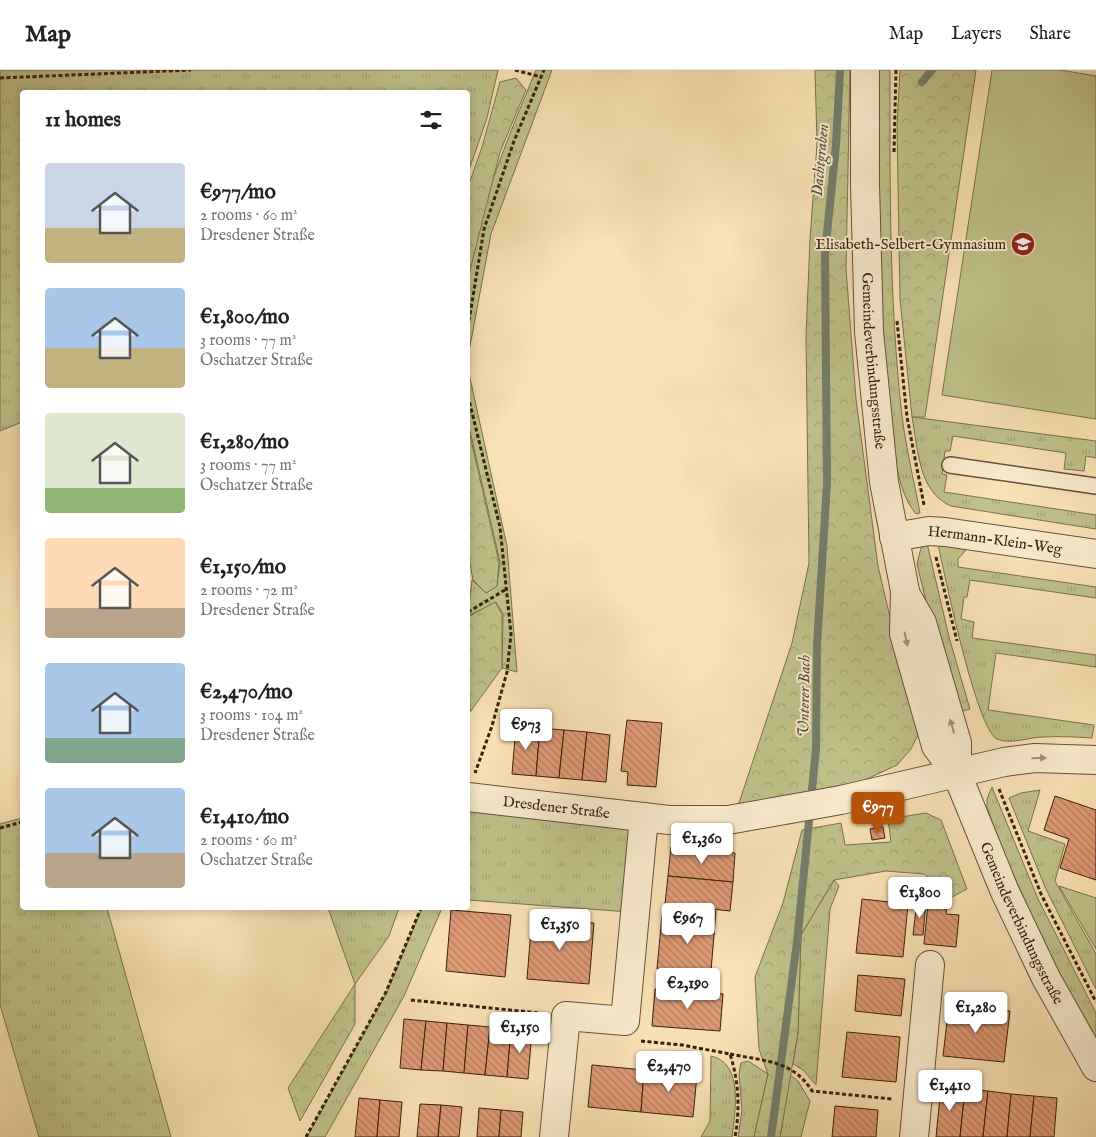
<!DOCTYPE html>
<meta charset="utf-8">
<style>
body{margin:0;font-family:"IM FELL English",serif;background:#f6f6f6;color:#222;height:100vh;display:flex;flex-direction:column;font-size:19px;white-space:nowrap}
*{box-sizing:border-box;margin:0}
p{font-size:16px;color:#767676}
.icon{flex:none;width:28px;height:28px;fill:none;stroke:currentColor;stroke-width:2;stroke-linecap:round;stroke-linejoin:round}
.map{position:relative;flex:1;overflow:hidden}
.sheet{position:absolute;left:20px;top:20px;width:450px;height:820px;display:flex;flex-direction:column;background:#fff;border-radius:5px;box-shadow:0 2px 12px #0003}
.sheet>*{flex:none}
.price{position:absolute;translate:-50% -42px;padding:0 11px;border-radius:5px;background:#fff;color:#222;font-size:16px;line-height:32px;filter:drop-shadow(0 1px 2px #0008)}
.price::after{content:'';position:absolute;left:50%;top:30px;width:15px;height:11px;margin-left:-8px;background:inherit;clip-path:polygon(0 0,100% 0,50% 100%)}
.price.current{background:#b45309;color:#fff}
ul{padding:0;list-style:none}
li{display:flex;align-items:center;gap:15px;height:125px;padding:0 25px}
li span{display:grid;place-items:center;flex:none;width:140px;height:100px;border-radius:5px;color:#555}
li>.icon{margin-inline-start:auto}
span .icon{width:60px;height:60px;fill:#fffc;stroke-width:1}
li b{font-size:21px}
h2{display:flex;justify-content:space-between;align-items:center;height:60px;padding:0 25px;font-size:21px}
header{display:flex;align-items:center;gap:30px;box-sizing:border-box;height:70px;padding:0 25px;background:#fff;border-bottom:1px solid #e0e0e0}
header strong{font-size:24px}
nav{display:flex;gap:28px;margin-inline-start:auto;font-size:18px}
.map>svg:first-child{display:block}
</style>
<header>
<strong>Map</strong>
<nav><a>Map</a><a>Layers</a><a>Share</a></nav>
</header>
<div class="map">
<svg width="1096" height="1067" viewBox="0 0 1096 1067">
<defs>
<pattern id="grass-tufts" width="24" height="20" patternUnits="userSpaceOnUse" patternTransform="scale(1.25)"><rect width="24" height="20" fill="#c1c38b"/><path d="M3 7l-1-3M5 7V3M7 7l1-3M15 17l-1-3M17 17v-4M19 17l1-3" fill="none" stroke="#a6a777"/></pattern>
<pattern id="forest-crowns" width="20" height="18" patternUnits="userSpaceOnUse" patternTransform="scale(1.25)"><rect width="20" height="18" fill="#c1c38b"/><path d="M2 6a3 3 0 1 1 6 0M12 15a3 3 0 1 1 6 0" fill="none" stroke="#a6a777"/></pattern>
<pattern id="building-back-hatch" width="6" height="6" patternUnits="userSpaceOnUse" patternTransform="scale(1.25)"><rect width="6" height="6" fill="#df9b75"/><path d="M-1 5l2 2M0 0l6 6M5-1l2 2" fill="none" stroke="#b67e5e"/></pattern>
</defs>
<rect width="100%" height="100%" fill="#fbe3b5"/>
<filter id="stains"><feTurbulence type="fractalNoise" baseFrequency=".004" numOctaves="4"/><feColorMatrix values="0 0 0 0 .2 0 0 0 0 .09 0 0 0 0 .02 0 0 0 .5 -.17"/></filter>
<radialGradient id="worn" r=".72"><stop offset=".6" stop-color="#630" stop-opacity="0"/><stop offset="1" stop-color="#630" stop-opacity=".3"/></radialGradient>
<g fill="url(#grass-tufts)" stroke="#7c724c">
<path d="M0 0H498L487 48 468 103V22H22V352L0 361Z"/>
<path d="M536 0H552L491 164 468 287C467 262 464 235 468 211 478 137 508 68 536 0Z"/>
<path d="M878 0H890C890 115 889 231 902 346 906 378 914 411 920 443L916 444C894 418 892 364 889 331 877 220 876 111 878 0Z"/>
<path d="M468 299 507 476 517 602 502 598 503 544 496 532 468 546 472 510 486 523 497 516 500 492 468 352Z"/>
<path d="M912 347 1096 371V388L1086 386 1084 401 1064 399 1066 383 953 366 950 381H945L942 404 947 405 944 422 1096 445V459L951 436C918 422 918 378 912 347Z"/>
<path d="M937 470 972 473 958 489V497L1096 517V528L970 510 967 527H964L961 549 974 552 972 568 1096 585V597L996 583 988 640 1094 655 1092 668C1076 667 1059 666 1043 667 1030 667 1010 675 997 669 976 659 944 501 937 470Z"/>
<path d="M927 473 949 567 970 639 956 643 936 572 917 494 921 478Z"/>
<path d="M992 717 1038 829 1096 943V973L1050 887 1001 777 987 737V729Z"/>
<path d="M1040 720 1028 761 1065 774 1055 811 1096 884V919L1045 817 1009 728 1021 723Z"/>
<path d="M468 734 637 753 629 842 468 830Z"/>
<path d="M22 748V838H107L171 1067H39L0 935V754Z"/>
<path d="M834 810 839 816 830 839 816 1015 803 1000 793 994 798 963 801 865Z"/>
<path d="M328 838H399L389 866 355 914Z"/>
<path d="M422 838H442L404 926 325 1067H307L387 922Z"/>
<path d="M711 986C744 993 735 1042 732 1067H701L710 1051Z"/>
<path d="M748 991 768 1004 754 1067H738L742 1040 739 1004 741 993Z"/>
<path d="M790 1005 798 1011 810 1031 801 1067H780Z"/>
</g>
<g fill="url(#forest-crowns)" stroke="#7c724c">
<path d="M815 0H850L846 199 856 329 878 496 900 590 921 659 911 679 897 695 856 714 737 739 792 573 809 493 806 267 810 169 817 74Z"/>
<path d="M900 0H976L925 347H912L900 229 897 56Z"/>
<path d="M516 8 526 20 500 82 468 208V117L482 77 500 12Z"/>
<path d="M468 357 499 492 497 516 486 523 473 510 468 483Z"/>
<path d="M495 532 502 544V598L470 642 468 547Z"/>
<path d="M926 743 941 750 967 819 952 827 924 804 886 801 834 810 801 865 798 963 780 1067H754L768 1004 759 979 755 907 783 833 802 760 841 753 845 775 891 772 888 749Z"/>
<path d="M355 914V954L300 1051 288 1018Z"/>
</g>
<g fill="#c1c38b" stroke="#7c724c">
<path d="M992 0H1060L1096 6V349L942 325Z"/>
<path d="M1059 816 1096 828V879Z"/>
</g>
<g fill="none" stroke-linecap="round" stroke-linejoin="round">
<g stroke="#757f6b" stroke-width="8">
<path d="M922 12 932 0"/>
<path d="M811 730 816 679 817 575 827 413 825 183 836 75 840 0"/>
<path d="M771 1067 797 872 810 741"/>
</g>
</g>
<g fill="url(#building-back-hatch)" stroke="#36200e">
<path d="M627 650 662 653 656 717 627 715 628 702 621 701Z"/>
<path d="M516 656 540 658 536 706 512 704Z"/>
<path d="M540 658 564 660 559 708 536 706Z"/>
<path d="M564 660 587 662 582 710 559 708Z"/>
<path d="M587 662 610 665 606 712 582 710Z"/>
<path d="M1055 726 1096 740V810L1060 798 1069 769 1044 760Z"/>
<path d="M883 757 885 768 872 770 870 759Z"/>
<path d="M671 777 735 783 733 812 668 806Z"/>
<path d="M668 806 733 812 730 841 665 834Z"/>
<path d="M929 824 948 826 946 844 959 845 956 877 924 874Z"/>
<path d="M862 829 908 834 903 887 856 883Z"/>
<path d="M917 831 926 832 923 865H913Z"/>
<path d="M676 838 716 841 710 913 671 910V900L657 899 662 845 676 846Z"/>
<path d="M451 840 511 845 505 907 446 901Z"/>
<path d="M532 847 594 853 589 914 527 909Z"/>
<path d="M858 905 905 909 901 946 855 941Z"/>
<path d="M655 919 723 924 720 961 652 956Z"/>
<path d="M949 935 1010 941 1004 992 943 986Z"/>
<path d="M404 949 426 951 421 1000 400 998Z"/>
<path d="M426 951 447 953 443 1001 421 1000Z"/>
<path d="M447 953 468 955 464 1003 443 1001Z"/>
<path d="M468 955 490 957 485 1005 464 1003Z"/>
<path d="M490 957 511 959 507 1007 485 1005Z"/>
<path d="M511 959 532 961 528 1009 507 1007Z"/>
<path d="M847 962 900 967 896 1012 842 1007Z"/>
<path d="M592 995 644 1000 641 1042 588 1037Z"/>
<path d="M644 1000 697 1005 693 1047 641 1042Z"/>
<path d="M941 1017 965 1019 960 1067H936Z"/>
<path d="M965 1019 988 1021 983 1067H960Z"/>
<path d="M988 1021 1011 1024 1007 1067H983Z"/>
<path d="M1011 1024 1034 1026 1030 1067H1007Z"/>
<path d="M1034 1026 1057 1028 1054 1067H1030Z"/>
<path d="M359 1028 380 1030 377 1067H355Z"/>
<path d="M380 1030 402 1032 399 1067H377Z"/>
<path d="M420 1034 441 1035 438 1067H417Z"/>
<path d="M441 1035 462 1037 459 1067H438Z"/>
<path d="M835 1036 878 1040 876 1067H832Z"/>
<path d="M479 1038 501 1040 499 1067H477Z"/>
<path d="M501 1040 523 1042 521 1067H499Z"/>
</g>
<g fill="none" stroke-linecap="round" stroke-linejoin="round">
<g stroke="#675138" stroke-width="18">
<path id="service" d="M950 395 1096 416"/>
</g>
<g stroke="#675138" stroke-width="30">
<g id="minor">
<path id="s1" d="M865 0V115L869 262 884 412 905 521 904 564 936 676 957 704 1005 822 1046 908 1096 997"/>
<path id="s2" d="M894 467 929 461 945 462 1096 484"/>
<path d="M905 523 922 553 957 673V704"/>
<path id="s3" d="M468 727 669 750H728L841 730 1004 692 1035 688 1096 690"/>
<path d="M554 1067 566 946 625 951 644 747"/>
<path d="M914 1067 930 895"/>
</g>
</g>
<g stroke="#36200e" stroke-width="3" stroke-dasharray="4 2.5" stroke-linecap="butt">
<path d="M515 0 541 7"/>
<path d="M0 8 191 0"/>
<path d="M894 82 896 0"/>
<path d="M897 251 907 347 924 435"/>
<path d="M468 257 484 159 514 71 544 0"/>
<path d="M468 326 500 457 511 564 507 602 492 656 475 703"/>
<path d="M936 487 957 571"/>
<path d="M468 542 505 520"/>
<path d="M999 719 1041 824 1096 932"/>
<path d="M0 758 22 752"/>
<path d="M411 930 540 943"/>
<path d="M641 971 682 975 730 984C739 1012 740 1039 735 1067"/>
<path d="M730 984C763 991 793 990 812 1021L892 1029"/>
<path d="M306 1067 386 922 421 838"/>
</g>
<use href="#service" stroke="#fcedcf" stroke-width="15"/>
<use href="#minor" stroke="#fcedcf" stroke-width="28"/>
</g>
<defs><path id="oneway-solid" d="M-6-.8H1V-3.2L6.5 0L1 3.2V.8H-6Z" transform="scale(1.25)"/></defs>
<g fill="#a39178">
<use href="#oneway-solid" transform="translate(906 569) rotate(78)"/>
<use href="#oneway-solid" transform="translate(952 656) rotate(-106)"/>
<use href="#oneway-solid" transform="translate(1039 688) rotate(-2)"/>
</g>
<defs>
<g id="school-disc" transform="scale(1.25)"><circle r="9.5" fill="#8f2418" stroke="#fcedcf"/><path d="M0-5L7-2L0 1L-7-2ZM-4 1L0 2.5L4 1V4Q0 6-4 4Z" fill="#fff"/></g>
</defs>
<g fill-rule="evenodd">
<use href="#school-disc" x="1023" y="174"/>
</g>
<g text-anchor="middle" stroke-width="4" stroke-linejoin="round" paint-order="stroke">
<g font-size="15" fill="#36200e" stroke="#fcedcf" text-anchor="end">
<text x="1006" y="179">Elisabeth-Selbert-Gymnasium</text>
</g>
<g font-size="15" fill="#36200e" stroke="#fcedcf">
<text dy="5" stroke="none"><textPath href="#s1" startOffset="291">Gemeindeverbindungsstraße</textPath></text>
<text dy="5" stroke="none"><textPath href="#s2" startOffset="102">Hermann-Klein-Weg</textPath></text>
<text dy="5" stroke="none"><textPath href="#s3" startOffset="89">Dresdener Straße</textPath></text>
<text dy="5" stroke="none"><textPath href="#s1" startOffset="881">Gemeindeverbindungsstraße</textPath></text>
</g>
<g font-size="16" font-style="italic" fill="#56503c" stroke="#fcedcf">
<text transform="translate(819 90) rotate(-85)" y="6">Dachtgraben</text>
<text transform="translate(803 626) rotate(-89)" y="6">Unterer Bach</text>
</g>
</g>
<rect width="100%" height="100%" filter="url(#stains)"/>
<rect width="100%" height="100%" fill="url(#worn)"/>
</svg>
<b class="price" style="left:526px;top:681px">€973</b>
<b class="price current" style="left:878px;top:764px">€977</b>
<b class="price" style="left:702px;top:795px">€1,360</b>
<b class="price" style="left:920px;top:849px">€1,800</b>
<b class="price" style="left:688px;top:875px">€967</b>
<b class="price" style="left:560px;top:881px">€1,350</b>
<b class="price" style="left:688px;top:940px">€2,190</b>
<b class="price" style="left:976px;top:964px">€1,280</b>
<b class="price" style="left:520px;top:984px">€1,150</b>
<b class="price" style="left:669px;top:1023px">€2,470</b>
<b class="price" style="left:950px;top:1042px">€1,410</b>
<section class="sheet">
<h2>11 homes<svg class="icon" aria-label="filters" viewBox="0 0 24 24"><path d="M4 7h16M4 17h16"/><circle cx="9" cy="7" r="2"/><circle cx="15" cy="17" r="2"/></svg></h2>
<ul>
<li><span style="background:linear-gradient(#c9d6e8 65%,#c2b280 0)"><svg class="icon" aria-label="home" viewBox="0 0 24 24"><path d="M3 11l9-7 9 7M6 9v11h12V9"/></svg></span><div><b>€977/mo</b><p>2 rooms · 60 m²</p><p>Dresdener Straße</p></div></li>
<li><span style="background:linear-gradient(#a9c7e8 60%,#c2b280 0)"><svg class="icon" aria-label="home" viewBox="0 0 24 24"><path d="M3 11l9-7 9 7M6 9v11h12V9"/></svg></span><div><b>€1,800/mo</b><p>3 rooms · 77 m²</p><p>Oschatzer Straße</p></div></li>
<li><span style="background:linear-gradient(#dfe7d0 75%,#8fb573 0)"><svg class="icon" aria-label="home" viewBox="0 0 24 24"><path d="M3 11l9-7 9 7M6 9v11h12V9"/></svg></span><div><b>€1,280/mo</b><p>3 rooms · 77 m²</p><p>Oschatzer Straße</p></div></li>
<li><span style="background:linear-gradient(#ffd9b3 70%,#b9a48a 0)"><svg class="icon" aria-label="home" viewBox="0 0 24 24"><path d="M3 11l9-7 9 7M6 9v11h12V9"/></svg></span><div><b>€1,150/mo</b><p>2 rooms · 72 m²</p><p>Dresdener Straße</p></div></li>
<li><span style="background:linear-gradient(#a9c7e8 75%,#7fa58c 0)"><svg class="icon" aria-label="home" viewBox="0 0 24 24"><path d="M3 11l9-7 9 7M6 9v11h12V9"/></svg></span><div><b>€2,470/mo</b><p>3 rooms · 104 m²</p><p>Dresdener Straße</p></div></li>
<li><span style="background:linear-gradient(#a9c7e8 65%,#b9a48a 0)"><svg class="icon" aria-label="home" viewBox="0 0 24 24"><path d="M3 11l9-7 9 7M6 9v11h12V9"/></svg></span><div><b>€1,410/mo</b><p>2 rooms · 60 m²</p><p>Oschatzer Straße</p></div></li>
</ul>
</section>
</div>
